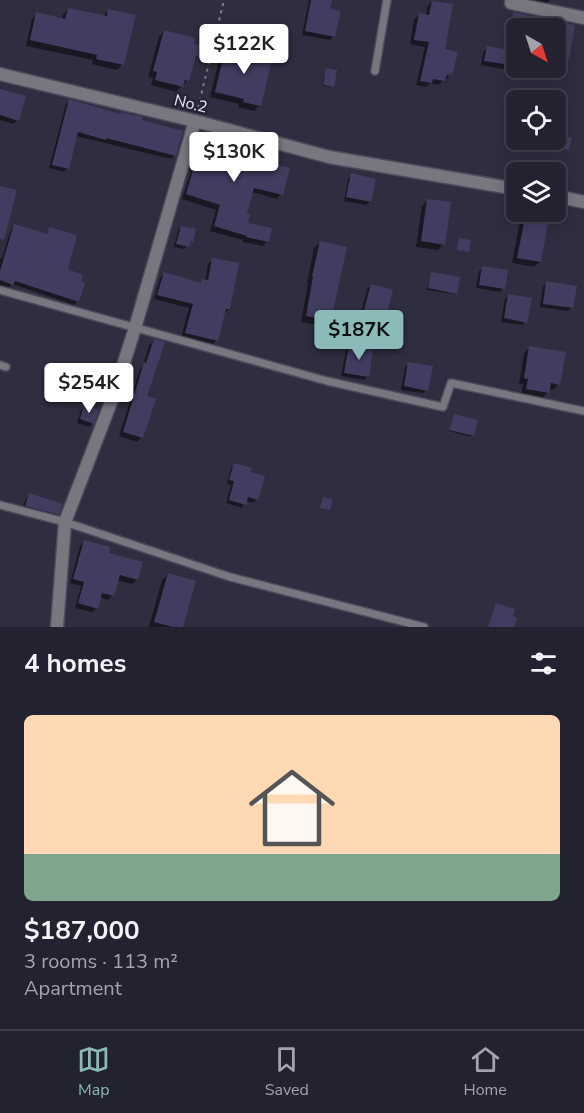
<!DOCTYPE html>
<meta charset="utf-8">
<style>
body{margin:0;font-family:"Nunito Sans",sans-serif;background:#2f2f3c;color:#f1f3f6;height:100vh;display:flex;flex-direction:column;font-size:22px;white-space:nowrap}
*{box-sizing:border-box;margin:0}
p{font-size:20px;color:#a3a4ab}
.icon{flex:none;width:33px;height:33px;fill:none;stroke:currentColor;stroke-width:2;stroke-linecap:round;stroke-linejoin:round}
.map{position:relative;height:627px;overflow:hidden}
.panel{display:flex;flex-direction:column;background:#232230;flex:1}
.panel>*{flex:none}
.needle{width:39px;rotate:141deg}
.buttons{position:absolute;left:506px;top:18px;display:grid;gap:12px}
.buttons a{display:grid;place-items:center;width:60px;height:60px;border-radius:9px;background:#232230;box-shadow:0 3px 15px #0003,0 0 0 2px #403f4c;font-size:30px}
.price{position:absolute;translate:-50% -51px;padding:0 14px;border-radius:6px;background:#fff;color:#222;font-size:20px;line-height:39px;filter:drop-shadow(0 2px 3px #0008)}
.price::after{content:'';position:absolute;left:50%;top:36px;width:18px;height:14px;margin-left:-9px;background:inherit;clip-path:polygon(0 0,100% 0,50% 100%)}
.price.current{background:#8bbbb9;color:#111}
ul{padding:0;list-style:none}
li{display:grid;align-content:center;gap:12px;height:318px;padding:0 24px}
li+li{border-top:2px solid #403f4c}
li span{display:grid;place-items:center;height:186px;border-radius:9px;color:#555}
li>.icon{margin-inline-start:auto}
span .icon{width:108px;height:108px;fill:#fffc;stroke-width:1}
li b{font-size:26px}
h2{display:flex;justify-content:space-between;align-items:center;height:72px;padding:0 24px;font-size:26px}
.tab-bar{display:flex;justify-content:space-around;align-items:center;height:84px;border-top:2px solid #403f4c;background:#232230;font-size:16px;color:#a3a4ab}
.tab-bar a{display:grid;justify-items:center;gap:3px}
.tab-bar .current{color:#8bbbb9}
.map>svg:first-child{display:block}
</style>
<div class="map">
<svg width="584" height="627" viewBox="0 0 584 627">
<rect width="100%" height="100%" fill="#2f2e40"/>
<g fill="#0007">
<path d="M309 0H331L328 10 334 36 330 40 302 35Z"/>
<path d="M507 0H550L544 7Z"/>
<path d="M432 2 443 51 451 75 450 76V73L439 74 449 76 446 80 444 79 439 85 430 83 426 87 416 85 425 47 410 44 414 19 419 15 426 16 427 7Z"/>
<path d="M68 9 103 16 109 10 123 64 117 70 92 64 93 60 26 46 32 19 37 14 62 19 63 15Z"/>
<path d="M514 14 573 26 567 59 563 64 555 62V28H516V68H530L525 73 481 65 483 52 488 47 504 50 509 18Z"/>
<path d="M164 31 192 45 198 56 193 61 188 80 176 92 151 85 153 78 148 77 159 37Z"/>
<path d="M227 47 260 105 254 111 238 107 239 104 210 97 221 52Z"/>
<path d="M326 70 332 86 331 87 322 86Z"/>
<path d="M0 91 17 120 14 124 0 120Z"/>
<path d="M70 101 140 121 175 155 171 159 76 136 68 168 64 172 49 168 66 104Z"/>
<path d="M200 137 257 162 281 194 277 199 251 192 245 214 246 224 267 241 263 246 243 242V240L210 231 216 210 182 199 192 168 188 167 195 141Z"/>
<path d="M352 175 374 180 370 202 366 205 344 201 348 179Z"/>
<path d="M428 200 443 244 438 250 416 247 422 206Z"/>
<path d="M526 215 540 262 534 267 512 263 520 221Z"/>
<path d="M14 226 45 235 49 229 67 269 79 282 83 284 77 302 74 305 12 284 8 288 0 285V258H2L11 229Z"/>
<path d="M181 227 192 241 184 249 174 247 178 231Z"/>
<path d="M320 243 330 320 324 326 301 322 308 282H307L314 248Z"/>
<path d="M213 260 229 309 225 313 217 340 213 344 181 337 189 308 154 299 160 278 164 274 199 284 202 281H205L208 264Z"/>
<path d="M483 268 504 288 500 292 476 288 479 271Z"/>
<path d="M431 274 456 293 454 294 427 290Z"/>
<path d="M547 283 572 307 568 311 540 307 543 287Z"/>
<path d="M371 286 385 312 382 316 375 314 372 316 361 313 367 289Z"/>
<path d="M509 295 526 322 522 325 501 322 505 299Z"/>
<path d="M154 340 145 397 142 437 137 442 119 436 140 369 143 366 149 345Z"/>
<path d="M349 346 368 376 364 380 341 376 346 350Z"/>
<path d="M530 347 559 384 553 390 548 389V392L542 398 521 395 523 384H519L524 353Z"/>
<path d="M409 364 427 390 423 393 401 390 405 367Z"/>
<path d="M81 381 93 401 87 407 93 423 89 427 77 423 81 410 87 404 73 400 78 384Z"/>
<path d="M454 415 472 435 471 437 449 431Z"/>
<path d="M235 465 257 499 253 503 246 501 241 508 226 503 231 485 227 484 231 468Z"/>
<path d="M30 494 58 514 54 517 22 509 26 498Z"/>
<path d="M84 542 107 554 137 580 132 584 117 580 113 595 108 600 100 597 97 608 92 612 75 608 81 586 70 583 80 546Z"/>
<path d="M168 575 181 627H149L162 580Z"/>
</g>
<g fill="#403d60">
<path d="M311 0H332L330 9 341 11 335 37 305 31Z"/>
<path d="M432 1 453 4 445 49 458 52 452 75 447 74 445 81 433 79 432 83 420 81 429 42 414 40 419 13 429 15Z"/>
<path d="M68 8 107 16 108 9 136 15 124 65 96 59 97 55 30 40 36 12 65 19Z"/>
<path d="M513 12 575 25 569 60 555 57V28H510Z"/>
<path d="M164 30 195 38 194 44 202 46 199 57 196 56 189 81 185 80 183 87 155 80 157 72 153 71Z"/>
<path d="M226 45 273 56 261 106 243 102 244 99 215 92Z"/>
<path d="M487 46 516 51V66L484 61Z"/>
<path d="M326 68 337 70 334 87 323 85Z"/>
<path d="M0 89 26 96 19 121 0 115Z"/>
<path d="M69 99 120 114 121 112 143 117 142 120 183 131 176 156 106 138V140L78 132 69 169 52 165Z"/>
<path d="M200 135 227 142 261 153 259 161 290 168 283 195 254 188 247 213 250 214 248 223 272 228 269 242 246 237 247 236 214 226 220 205 186 194 195 163 192 162Z"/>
<path d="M562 135 572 138 569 150 559 148Z"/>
<path d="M351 173 376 179 371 202 346 197Z"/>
<path d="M0 186 17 190 4 240 0 239Z"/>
<path d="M427 199 451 202 445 245 421 241Z"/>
<path d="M526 213 549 217 541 262 517 258Z"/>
<path d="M14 224 47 234 49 227 77 235 68 269 70 270 83 275 81 281 85 283 79 302 15 281 13 285 0 280V271Z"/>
<path d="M181 226 196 229 193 242 191 241 189 247 176 244Z"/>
<path d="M459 238 471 240 469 252 457 250Z"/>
<path d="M320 241 347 247 331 321 306 316 313 277 312 276Z"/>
<path d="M212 258 239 263 230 309H226L218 341 185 333 193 304 157 295 164 272 201 283 202 279 208 280Z"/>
<path d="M482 266 508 270 505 289 479 285Z"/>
<path d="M431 272 460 277 457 294 428 288Z"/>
<path d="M546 281 577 286 573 308 543 304Z"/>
<path d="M371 284 393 290 387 313 378 310 377 314 364 310Z"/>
<path d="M508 294 532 298 527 323 504 318Z"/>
<path d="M154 339 165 342 147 396 156 399 143 438 123 432 144 362 146 363Z"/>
<path d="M349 344 373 348 369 377 344 373Z"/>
<path d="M529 346 566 352 560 385 551 383 549 393 526 389 528 379 524 378Z"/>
<path d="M408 362 433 366 428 391 404 386Z"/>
<path d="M81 379 99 385 94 402 75 396Z"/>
<path d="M84 405 99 410 94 424 80 419Z"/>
<path d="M454 414 478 420 474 436 449 430Z"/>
<path d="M234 463 252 468 251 472 265 476 258 500 248 497 246 505 229 500 234 481 229 480Z"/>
<path d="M29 493 63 504 59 515 25 506Z"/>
<path d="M323 497 333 499 330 510 320 508Z"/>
<path d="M84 540 110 547 109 553 143 562 138 580 120 575 114 596 102 593 98 609 78 603 84 582 73 579Z"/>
<path d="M168 573 196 581 183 627H173L154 622Z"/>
<path d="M496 603 515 609 513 616 517 618 514 627H488Z"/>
</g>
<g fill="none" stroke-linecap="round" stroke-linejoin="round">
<g stroke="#4d4c5d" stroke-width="10">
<g id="lane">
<path d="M375 71 387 0"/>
<path d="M0 290 327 381 443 407 451 383 584 411"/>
<path d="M0 365 6 367"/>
<path d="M0 505 65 522 230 577 424 627"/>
</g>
</g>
<g stroke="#4d4c5d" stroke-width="15">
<g id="street">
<path d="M511 3 584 18"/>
<path d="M0 74 195 121 329 157 516 189"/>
<path d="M555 196 584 202"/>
<path d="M57 627 65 522 113 397 135 328 195 121"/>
</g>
</g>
<path stroke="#7c7c8b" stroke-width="2" stroke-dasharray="3 4.5" stroke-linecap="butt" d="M198 108 224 0"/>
<use href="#lane" stroke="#777780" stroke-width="7"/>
<use href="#street" stroke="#777780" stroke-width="12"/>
</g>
<g text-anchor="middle" stroke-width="5" stroke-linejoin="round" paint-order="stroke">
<g font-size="16" fill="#e9e9f5" stroke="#252436">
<text transform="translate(191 103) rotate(14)" y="6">No.2</text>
</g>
</g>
</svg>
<div class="buttons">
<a><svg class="needle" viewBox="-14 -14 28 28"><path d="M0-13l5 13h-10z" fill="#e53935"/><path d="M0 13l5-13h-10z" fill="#a3a4ab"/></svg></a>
<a><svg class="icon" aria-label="locate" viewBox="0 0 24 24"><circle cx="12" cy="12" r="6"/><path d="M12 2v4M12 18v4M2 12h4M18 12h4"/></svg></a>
<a><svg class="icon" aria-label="layers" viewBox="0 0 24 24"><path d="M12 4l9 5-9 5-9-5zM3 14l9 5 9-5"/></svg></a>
</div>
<b class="price" style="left:244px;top:75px">$122K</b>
<b class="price" style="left:234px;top:183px">$130K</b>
<b class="price current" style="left:359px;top:361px">$187K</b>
<b class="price" style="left:89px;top:414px">$254K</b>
</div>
<section class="panel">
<h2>4 homes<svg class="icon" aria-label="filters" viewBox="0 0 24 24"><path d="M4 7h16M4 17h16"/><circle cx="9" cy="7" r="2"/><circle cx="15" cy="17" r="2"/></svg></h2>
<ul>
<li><span style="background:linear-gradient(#ffd9b3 75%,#7fa58c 0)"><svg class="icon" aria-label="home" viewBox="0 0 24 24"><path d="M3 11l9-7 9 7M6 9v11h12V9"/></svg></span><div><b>$187,000</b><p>3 rooms · 113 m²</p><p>Apartment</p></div></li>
</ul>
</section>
<nav class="tab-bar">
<a class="current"><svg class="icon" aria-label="map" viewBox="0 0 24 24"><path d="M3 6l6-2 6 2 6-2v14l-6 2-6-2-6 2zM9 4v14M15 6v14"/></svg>Map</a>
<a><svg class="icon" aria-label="saved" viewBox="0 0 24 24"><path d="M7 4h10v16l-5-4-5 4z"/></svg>Saved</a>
<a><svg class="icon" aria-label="home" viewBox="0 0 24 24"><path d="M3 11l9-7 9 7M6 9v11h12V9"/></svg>Home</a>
</nav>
